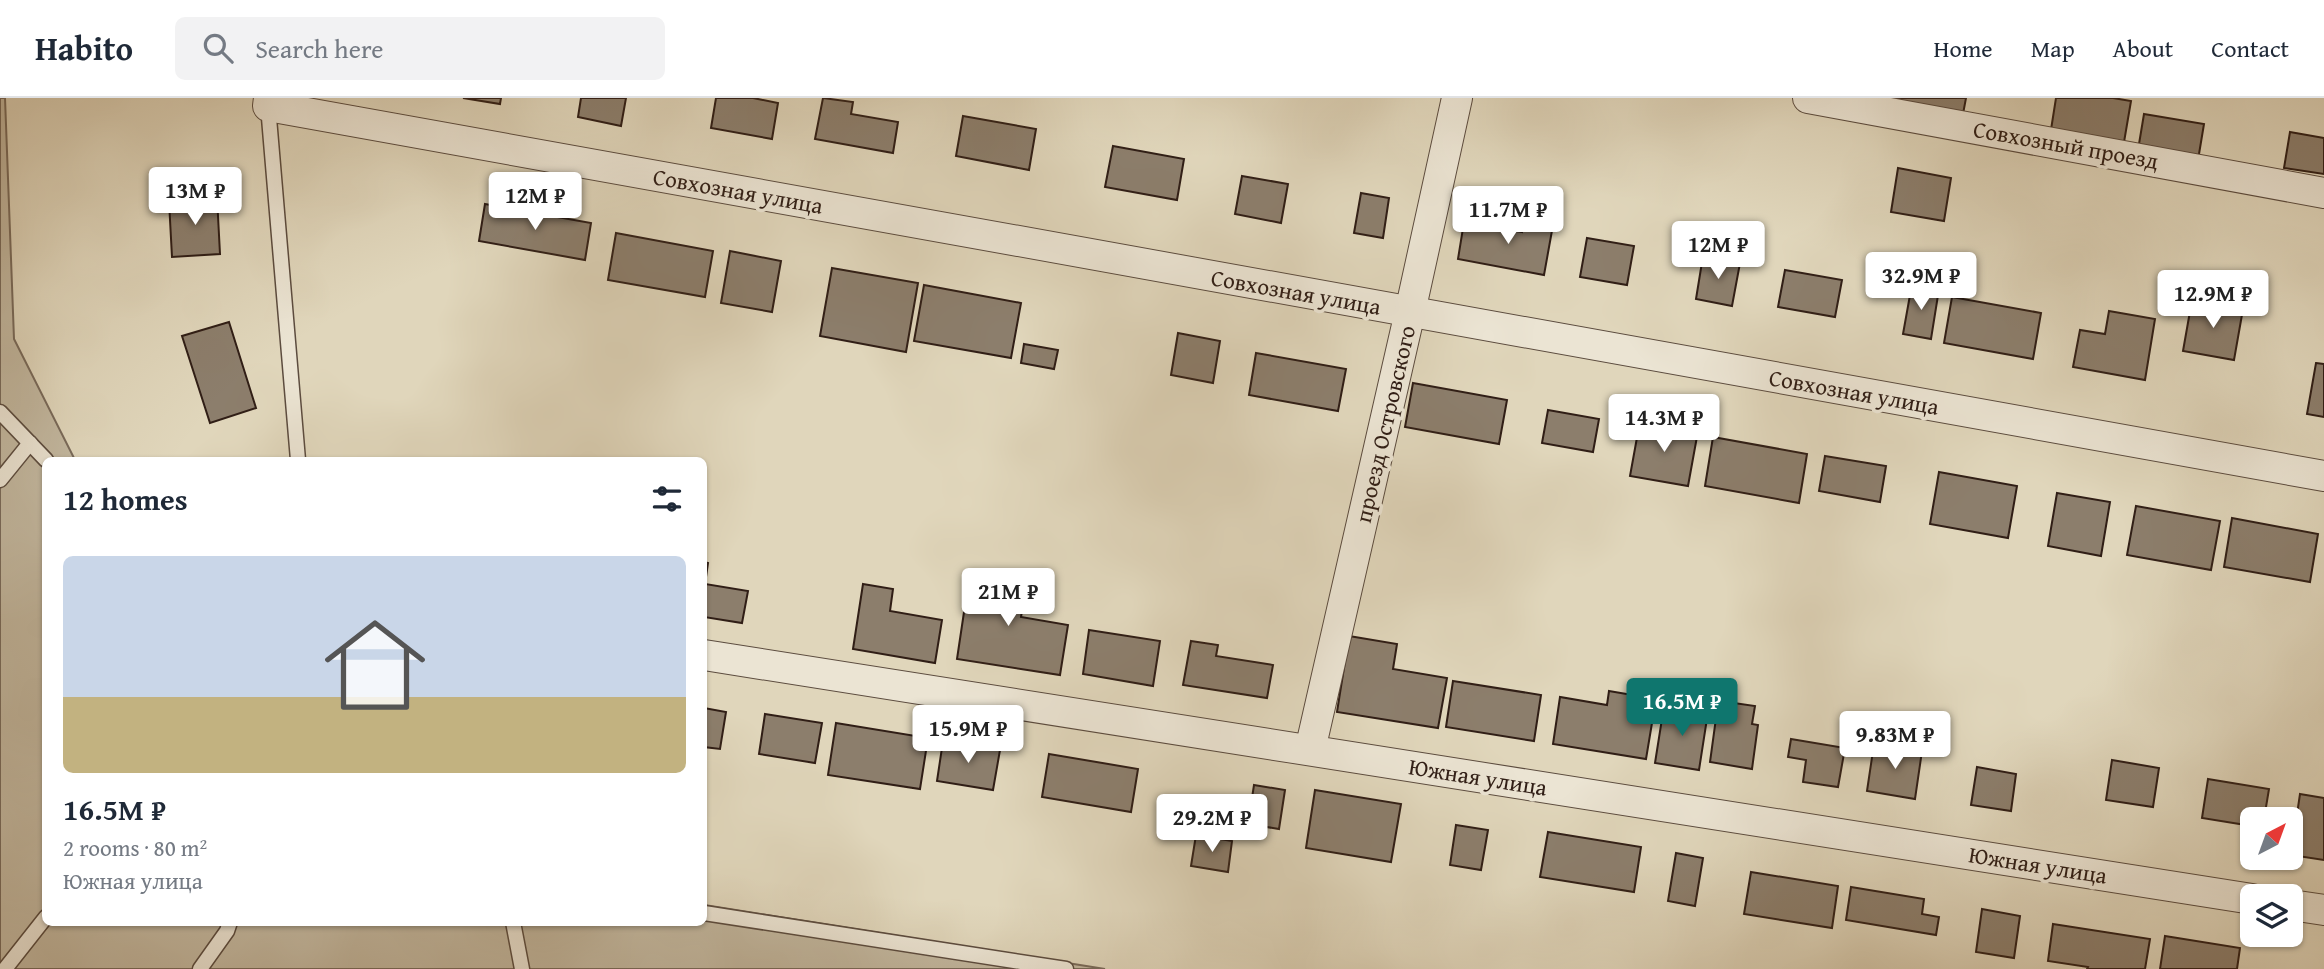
<!DOCTYPE html>
<meta charset="utf-8">
<style>
body{margin:0;font-family:"Gentium Book Plus",serif;background:#f2f2f3;color:#1f2937;height:100vh;display:flex;flex-direction:column;font-size:26px;white-space:nowrap}
*{box-sizing:border-box;margin:0}
p{font-size:23px;color:#747a83}
.icon{flex:none;width:38px;height:38px;fill:none;stroke:currentColor;stroke-width:2;stroke-linecap:round;stroke-linejoin:round}
.map{position:relative;flex:1;overflow:hidden}
.drawer{position:absolute;left:42px;top:359px;width:665px;height:469px;display:flex;flex-direction:column;background:#fff;border-radius:10px;box-shadow:0 2px 5px #0004}
.drawer>*{flex:none}
.needle{width:46px;rotate:41deg}
.tools{position:absolute;left:2240px;top:709px;display:grid;gap:14px}
.tools a{display:grid;place-items:center;width:63px;height:63px;border-radius:10px;background:#fff;box-shadow:0 2px 5px #0004;font-size:35px}
.price{position:absolute;translate:-50% -60px;padding:0 16px;border-radius:7px;background:#fff;color:#222;font-size:23px;line-height:46px;filter:drop-shadow(0 2px 4px #0008)}
.price::after{content:'';position:absolute;left:50%;top:42px;width:21px;height:16px;margin-left:-10px;background:inherit;clip-path:polygon(0 0,100% 0,50% 100%)}
.price.current{background:#0f766e;color:#fff}
ul{padding:0;list-style:none}
li{display:grid;align-content:center;gap:14px;height:371px;padding:0 21px}
li span{display:grid;place-items:center;height:217px;border-radius:10px;color:#555}
li>.icon{margin-inline-start:auto}
span .icon{width:126px;height:126px;fill:#fffc;stroke-width:1}
li b{font-size:30px}
h2{display:flex;justify-content:space-between;align-items:center;height:84px;padding:0 21px;font-size:30px}
header{display:flex;align-items:center;gap:42px;box-sizing:border-box;height:98px;padding:0 35px;background:#fff;border-bottom:2px solid #e0e1e3}
header strong{font-size:33px}
nav{display:flex;gap:38px;margin-inline-start:auto;font-size:24px}
.search{width:490px;height:63px;background:#f2f2f3;display:flex;align-items:center;gap:18px;box-sizing:border-box;padding:0 24px;border-radius:10px;color:#747a83;font-size:26px}
.map>svg:first-child{display:block}
</style>
<header>
<strong>Habito</strong>
<div class="search"><svg class="icon" aria-label="search" viewBox="0 0 24 24"><circle cx="10" cy="10" r="6"/><path d="M15 15l6 6"/></svg>Search here</div>
<nav><a>Home</a><a>Map</a><a>About</a><a>Contact</a></nav>
</header>
<div class="map">
<svg width="2324" height="871" viewBox="0 0 2324 871">
<rect width="100%" height="100%" fill="#e0d6bb"/>
<filter id="stains"><feTurbulence type="fractalNoise" baseFrequency=".00286" numOctaves="4"/><feColorMatrix values="0 0 0 0 .2 0 0 0 0 .09 0 0 0 0 .02 0 0 0 .5 -.17"/></filter>
<radialGradient id="worn" r=".72"><stop offset=".6" stop-color="#630" stop-opacity="0"/><stop offset="1" stop-color="#630" stop-opacity=".3"/></radialGradient>
<path fill="#c2b79f" stroke="#796a5a" stroke-width="2" d="M0 0H5L14 241 75 362H46V824H704V807L1105 871H0Z"/>
<g fill="#8c7e6c" stroke="#301e16" stroke-width="2">
<path d="M463 0H501L500 6Z"/>
<path d="M581 0H626L621 28 578 19Z"/>
<path d="M716 0H753L778 5 772 41 711 30Z"/>
<path d="M823 0 853 4 851 16 898 24 893 55 815 41Z"/>
<path d="M1882 0H1966L1963 16Z"/>
<path d="M2056 0H2113L2131 3 2123 50 2050 38Z"/>
<path d="M2144 16 2204 26 2198 62 2138 52Z"/>
<path d="M963 18 1036 31 1029 72 956 58Z"/>
<path d="M2290 34 2324 40V76L2284 70Z"/>
<path d="M1113 48 1184 61 1177 102 1105 89Z"/>
<path d="M1898 70 1951 80 1944 123 1891 114Z"/>
<path d="M1242 78 1288 86 1281 125 1235 116Z"/>
<path d="M1361 95 1389 100 1383 140 1354 135Z"/>
<path d="M217 99 220 156 172 159 169 103Z"/>
<path d="M485 106 591 125 585 162 479 143Z"/>
<path d="M1524 122 1553 127 1544 177 1458 161 1464 124 1522 134Z"/>
<path d="M616 135 713 153 705 199 608 182Z"/>
<path d="M1587 140 1634 148 1627 187 1580 179Z"/>
<path d="M730 153 781 163 772 214 721 205Z"/>
<path d="M1703 158 1740 165 1732 208 1696 201Z"/>
<path d="M832 170 918 185 906 254 820 238Z"/>
<path d="M1785 172 1842 182 1835 219 1778 209Z"/>
<path d="M1912 186 1939 191 1931 241 1903 236Z"/>
<path d="M924 187 1021 205 1011 260 914 243Z"/>
<path d="M1952 199 2041 215 2033 261 1944 245Z"/>
<path d="M2192 202 2243 211 2234 262 2183 253Z"/>
<path d="M2109 213 2155 221 2145 282 2073 269 2080 232 2105 236Z"/>
<path d="M229 224 256 310 210 325 182 238Z"/>
<path d="M1178 235 1220 243 1213 285 1171 277Z"/>
<path d="M1024 246 1058 252 1054 271 1021 265Z"/>
<path d="M1256 255 1346 271 1338 313 1249 297Z"/>
<path d="M2316 265 2324 266V319L2307 316Z"/>
<path d="M1413 285 1507 302 1499 346 1405 329Z"/>
<path d="M1548 312 1599 321 1593 354 1542 345Z"/>
<path d="M1640 323 1698 333 1688 388 1630 378Z"/>
<path d="M1713 339 1807 356 1799 405 1705 388Z"/>
<path d="M1825 358 1886 368 1880 404 1819 393Z"/>
<path d="M1939 374 2017 388 2008 440 1930 426Z"/>
<path d="M2057 395 2110 404 2101 458 2048 448Z"/>
<path d="M2136 408 2220 423 2211 472 2127 457Z"/>
<path d="M2232 420 2318 436 2310 484 2224 469Z"/>
<path d="M704 464 708 465 705 486 748 493 742 525 704 519Z"/>
<path d="M970 474 1027 483 1021 519 1068 527 1060 577 957 561Z"/>
<path d="M863 486 893 491 890 513 942 522 935 565 853 551Z"/>
<path d="M1089 532 1160 543 1153 588 1083 576Z"/>
<path d="M1349 538 1397 546 1393 571 1447 580 1438 630 1337 614Z"/>
<path d="M1191 543 1218 547 1216 558 1273 567 1267 600 1183 587Z"/>
<path d="M1453 583 1541 597 1534 643 1446 629Z"/>
<path d="M1609 593 1656 601 1646 661 1553 646 1560 599 1607 607Z"/>
<path d="M1727 604 1755 608 1752 626 1758 627 1752 671 1710 664 1716 620 1724 621Z"/>
<path d="M1664 608 1708 614 1699 672 1655 665Z"/>
<path d="M704 610 726 614 720 651 704 649Z"/>
<path d="M765 616 822 625 815 665 759 656Z"/>
<path d="M836 625 928 640 920 691 828 677Z"/>
<path d="M1791 641 1845 650 1838 689 1803 684 1806 662 1788 659Z"/>
<path d="M943 643 1000 652 993 692 937 683Z"/>
<path d="M1874 646 1922 653 1915 701 1867 693Z"/>
<path d="M1049 656 1138 671 1131 714 1042 699Z"/>
<path d="M2112 662 2159 670 2153 709 2106 702Z"/>
<path d="M1977 669 2016 676 2011 713 1971 707Z"/>
<path d="M2208 681 2269 691 2264 721H2252V728L2202 720Z"/>
<path d="M1254 687 1285 692 1279 731 1248 726Z"/>
<path d="M1315 692 1401 706 1391 764 1306 750Z"/>
<path d="M2300 696 2324 700V762L2291 757Z"/>
<path d="M1456 727 1488 732 1481 772 1450 767Z"/>
<path d="M1548 734 1641 749 1634 794 1540 779Z"/>
<path d="M1196 737 1232 743 1228 774 1191 768Z"/>
<path d="M1676 755 1703 760 1695 808 1668 803Z"/>
<path d="M1751 774 1838 788 1832 830 1744 816Z"/>
<path d="M1851 789 1924 801 1922 816 1939 819 1936 837 1846 822Z"/>
<path d="M1982 811 2020 818 2014 860 1976 854Z"/>
<path d="M2053 826 2150 841 2145 871H2087L2088 869 2048 863Z"/>
<path d="M2165 838 2240 850 2237 871H2160Z"/>
</g>
<g fill="none" stroke-linecap="round" stroke-linejoin="round">
<g stroke="#5c4c3f" stroke-width="17">
<g id="lane">
<path d="M268 8 298 362"/>
<path d="M0 314 46 362"/>
<path d="M0 382 30 345"/>
<path d="M704 815 1066 871"/>
<path d="M513 824 522 871"/>
<path d="M5 871 46 819"/>
<path d="M200 871 227 833 230 824"/>
</g>
</g>
<g stroke="#5c4c3f" stroke-width="32">
<g id="street">
<path d="M269 0 268 8 2324 378"/>
<path d="M1808 0 2324 95"/>
<path d="M704 557 2252 801"/>
<path d="M1310 652 1410 214 1457 0"/>
<path d="M2291 807 2324 812"/>
</g>
</g>
<use href="#lane" stroke="#ebe4d3" stroke-width="14"/>
<use href="#street" stroke="#ebe4d3" stroke-width="30"/>
</g>
<g text-anchor="middle" stroke-width="7" stroke-linejoin="round" paint-order="stroke">
<g font-size="23" fill="#301e16" stroke="#ebe4d3">
<text transform="translate(2066 47) rotate(10)" y="8">Совхозный проезд</text>
<text transform="translate(738 93) rotate(10)" y="8">Совхозная улица</text>
<text transform="translate(1296 194) rotate(10)" y="8">Совхозная улица</text>
<text transform="translate(1854 294) rotate(10)" y="8">Совхозная улица</text>
<text transform="translate(1385 326) rotate(-77)" y="8">проезд Островского</text>
<text transform="translate(1478 679) rotate(9)" y="8">Южная улица</text>
<text transform="translate(2038 767) rotate(9)" y="8">Южная улица</text>
</g>
</g>
<rect width="100%" height="100%" filter="url(#stains)"/>
<rect width="100%" height="100%" fill="url(#worn)"/>
</svg>
<div class="tools">
<a><svg class="needle" viewBox="-14 -14 28 28"><path d="M0-13l5 13h-10z" fill="#e53935"/><path d="M0 13l5-13h-10z" fill="#747a83"/></svg></a>
<a><svg class="icon" aria-label="layers" viewBox="0 0 24 24"><path d="M12 4l9 5-9 5-9-5zM3 14l9 5 9-5"/></svg></a>
</div>
<b class="price" style="left:195px;top:129px">13M ₽</b>
<b class="price" style="left:535px;top:134px">12M ₽</b>
<b class="price" style="left:1508px;top:148px">11.7M ₽</b>
<b class="price" style="left:1718px;top:183px">12M ₽</b>
<b class="price" style="left:1921px;top:214px">32.9M ₽</b>
<b class="price" style="left:2213px;top:232px">12.9M ₽</b>
<b class="price" style="left:1664px;top:356px">14.3M ₽</b>
<b class="price" style="left:1008px;top:530px">21M ₽</b>
<b class="price current" style="left:1682px;top:640px">16.5M ₽</b>
<b class="price" style="left:968px;top:667px">15.9M ₽</b>
<b class="price" style="left:1895px;top:673px">9.83M ₽</b>
<b class="price" style="left:1212px;top:756px">29.2M ₽</b>
<section class="drawer">
<h2>12 homes<svg class="icon" aria-label="filters" viewBox="0 0 24 24"><path d="M4 7h16M4 17h16"/><circle cx="9" cy="7" r="2"/><circle cx="15" cy="17" r="2"/></svg></h2>
<ul>
<li><span style="background:linear-gradient(#c9d6e8 65%,#c2b280 0)"><svg class="icon" aria-label="home" viewBox="0 0 24 24"><path d="M3 11l9-7 9 7M6 9v11h12V9"/></svg></span><div><b>16.5M ₽</b><p>2 rooms · 80 m²</p><p>Южная улица</p></div></li>
</ul>
</section>
</div>
